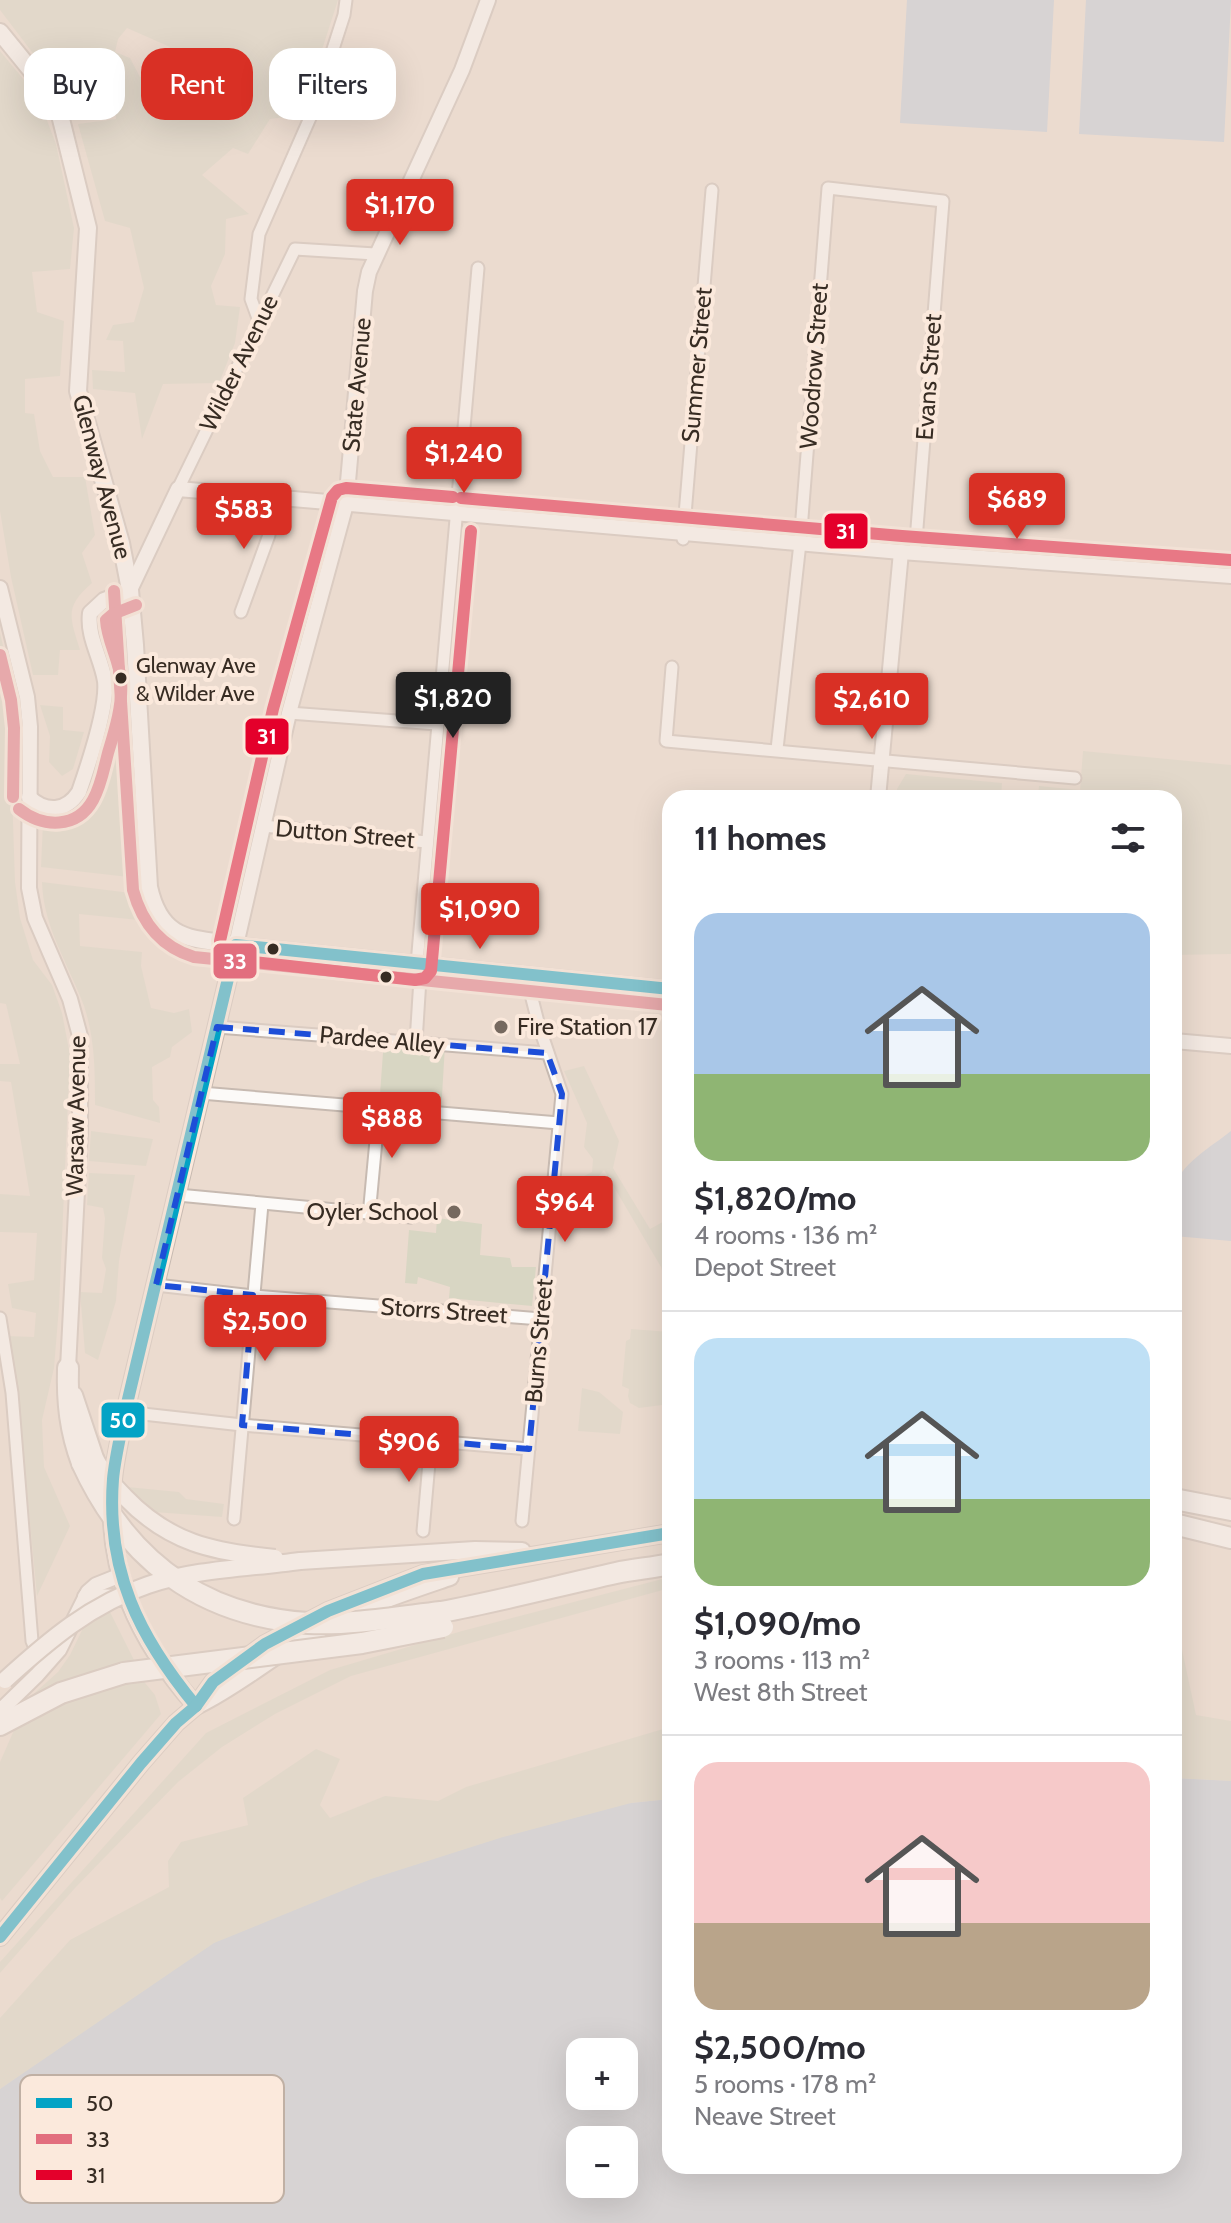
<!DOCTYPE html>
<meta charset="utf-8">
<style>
body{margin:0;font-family:Cabin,sans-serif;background:#f7f7f7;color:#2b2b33;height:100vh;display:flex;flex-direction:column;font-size:30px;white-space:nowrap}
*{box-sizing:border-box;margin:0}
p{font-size:26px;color:#7c7c81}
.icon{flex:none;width:44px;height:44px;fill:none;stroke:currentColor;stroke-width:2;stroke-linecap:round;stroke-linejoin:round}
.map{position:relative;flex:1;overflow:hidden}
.side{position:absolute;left:662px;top:790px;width:520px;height:1384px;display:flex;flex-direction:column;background:#fff;border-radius:24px;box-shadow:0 8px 32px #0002}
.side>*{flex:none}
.top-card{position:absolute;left:24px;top:48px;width:518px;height:72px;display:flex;gap:16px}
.buttons{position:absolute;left:566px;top:2038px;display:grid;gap:16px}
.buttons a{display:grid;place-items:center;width:72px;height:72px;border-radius:16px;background:#fff;box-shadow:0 8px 32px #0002;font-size:40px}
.price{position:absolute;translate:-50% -68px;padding:0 18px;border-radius:8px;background:#d93025;color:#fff;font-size:26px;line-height:52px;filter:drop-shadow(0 2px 4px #0008)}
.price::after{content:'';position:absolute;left:50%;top:48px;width:24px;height:18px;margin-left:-12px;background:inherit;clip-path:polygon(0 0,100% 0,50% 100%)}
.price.current{background:#222;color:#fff}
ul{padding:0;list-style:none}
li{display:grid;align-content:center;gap:16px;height:424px;padding:0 32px}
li+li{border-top:2px solid #e1e1e2}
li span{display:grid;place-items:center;height:248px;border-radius:24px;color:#555}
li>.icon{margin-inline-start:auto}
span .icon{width:144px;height:144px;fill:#fffc;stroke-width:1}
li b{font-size:34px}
h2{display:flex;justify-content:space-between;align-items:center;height:96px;padding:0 32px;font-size:34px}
.chip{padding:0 28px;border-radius:24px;background:#fff;box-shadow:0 8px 32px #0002;font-size:28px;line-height:72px}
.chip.current{background:#d93025;color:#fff}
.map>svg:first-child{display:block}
</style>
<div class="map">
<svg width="1231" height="2223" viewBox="0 0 1231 2223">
<rect width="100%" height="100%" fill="#ebdbcf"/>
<g fill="#d8d6c3" fill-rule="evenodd">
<path d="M0 0H338L301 115 270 119 248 154 233 148 202 175 249 214 226 219 225 254 211 286 216 305 240 307 235 343 219 383 163 384 142 439 135 393 93 389 92 370 125 372 123 341 106 340 113 325 134 322 144 288 130 228 105 221 78 124 116 119 115 100 92 72 51 77 0 10ZM127 28 170 47 162 65 140 77 130 58 115 52 118 39Z"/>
<path d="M0 51 38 97 56 144 74 228 70 269 32 272 37 312 64 321 60 376 25 379V413L34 414 40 451 53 477H85L95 535 82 553 92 583C64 607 70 617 80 650H60L58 675H33L11 577 0 511Z"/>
<path d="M0 633 18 708 12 790 15 882 20 918 33 960 52 985 62 1013 70 1055 59 1307 54 1368 42 1420 44 1467 70 1526 37 1596 18 1398 7 1336 34 1337 36 1313 12 1308 8 1284 34 1280 37 1233 0 1232V1194L30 1196 11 1082 0 1081V1064H20L6 1004 0 1003Z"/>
<path d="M122 634 127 671 137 878 41 867 43 822C65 825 77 817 90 799L117 684 107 641Z"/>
<path d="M40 705 63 707V730L84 732 73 769 62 776 49 762 50 736Z"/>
<path d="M1083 751 1231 765V954L1174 955V798H1038L1039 786 1080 790Z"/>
<path d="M906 774 1002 783 1001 798H896L897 789Z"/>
<path d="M42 882 139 894V920L79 914 80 946 142 952 141 966 151 1008 174 1013 189 1009 192 1032 172 1047 170 1057 152 1067 153 1100 159 1107 160 1123 95 1105C95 1071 95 1039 84 1006 69 965 43 927 42 882Z"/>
<path d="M384 1039 445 1045 441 1113 379 1108Z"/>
<path d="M584 1066 619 1141 613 1168 650 1229 668 1219 670 1222V1300L661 1267 604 1170 592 1184 584 1186V1176L592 1172 593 1159 584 1147 587 1123 564 1071Z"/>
<path d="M91 1131 153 1139 146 1166 89 1161Z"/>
<path d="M89 1173 135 1175 119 1261 116 1301 98 1360 85 1353 80 1292 102 1293 106 1269 102 1258 105 1218 103 1208 87 1205Z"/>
<path d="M437 1218 482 1224 480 1255 510 1258 512 1267H536L532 1306 449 1298 450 1287 418 1277 417 1284 405 1283 409 1230 436 1233Z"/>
<path d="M631 1329 670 1332V1404L639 1408 630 1403 628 1396 629 1389 622 1386 626 1341 630 1339Z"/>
<path d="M582 1388 599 1392 623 1412 620 1434 578 1431Z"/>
<path d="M127 1487 179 1492 186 1499 224 1504 222 1517 126 1510Z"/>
<path d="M670 1577V1588L351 1676 275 1714 222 1747 178 1782 75 1888 0 1973V1962L206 1733 330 1670 462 1631Z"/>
<path d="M109 1610 136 1664 28 1699 58 1672 70 1655 86 1622Z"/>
<path d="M1174 1612 1196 1715 1231 1721V1781L1174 1778Z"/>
<path d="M141 1678 155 1695 161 1714 2 1901 0 1898V1762L15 1728 91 1690Z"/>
<path d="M670 1727V1799L631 1803 91 2029 0 2089V2018L70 1940 169 1887 168 1861 181 1842 248 1825 243 1798 316 1749 340 1759 320 1805 330 1818 385 1796 438 1801 466 1787Z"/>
</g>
<g fill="#becad7" fill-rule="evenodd">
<path d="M907 0H1054L1047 132 900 123Z"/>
<path d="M1086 0H1231L1224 142 1079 134Z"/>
<path d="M1231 1131V1241L1174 1236C1174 1221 1172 1205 1174 1191 1177 1165 1213 1146 1231 1131Z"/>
<path d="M1174 1778 1231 1781V2223H0V2089L214 1943 371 1879 503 1837 631 1803 670 1799V2166H1174ZM624 2052V2096H580V2052ZM624 2140V2184H580V2140Z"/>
</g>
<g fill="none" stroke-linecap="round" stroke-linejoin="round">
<g stroke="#c7bab1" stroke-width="15">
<g id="minor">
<path d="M259 321 251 299 259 234 313 111 344 15 346 0"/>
<path d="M178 489 295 249 375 254"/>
<path d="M683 539 712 190"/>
<path d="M241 612 269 535 273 497"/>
<path d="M672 667 666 741 1075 778"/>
<path d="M289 713 437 724"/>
<path d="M777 749 800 543 828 188 943 201 915 553"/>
<path d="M263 826 427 842"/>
<path d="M217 1027 547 1053"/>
<path d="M416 1042 420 979 417 964 478 268"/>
<path d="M201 1093 559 1123"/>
<path d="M178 1195 411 1217"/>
<path d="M372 1214 370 1205 379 1108"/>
<path d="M156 1285 253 1296 541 1319"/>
<path d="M0 1318 12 1393 32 1641 38 1655"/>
<path d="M125 1412 242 1425 529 1449"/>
<path d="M234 1519 262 1204"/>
<path d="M522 1521 562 1094 539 1026 526 975"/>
<path d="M423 1531 431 1440"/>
</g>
</g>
<g stroke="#c7bab1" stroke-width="18">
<g id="tertiary">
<path d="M130 590 178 489 901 552 1231 576"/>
<path d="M878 798 901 552"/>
<path d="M0 1711 37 1675 59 1650 88 1592 96 1585 121 1575"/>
</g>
</g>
<g stroke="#c7bab1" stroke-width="18">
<g id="secondary">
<path d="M488 0 462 70 369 272 365 291 346 504 289 713 236 945 670 989"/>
<path d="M0 588 27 697 30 727 29 888 35 918 70 999 80 1036V1132L68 1368"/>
<path d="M29 797C46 813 66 812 79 792 88 766 108 707 105 681 101 657 87 637 90 613L104 600 130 590"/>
<path d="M1174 1041 1231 1046"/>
</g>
</g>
<g stroke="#c7bab1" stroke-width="20">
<g id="primary">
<path d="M0 32 48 91 59 111 88 228 78 391 121 543 130 590 135 645 149 887C161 941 190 938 236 945L125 1412C121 1435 115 1457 113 1480 104 1570 138 1640 196 1706"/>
<path d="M74 1395 95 1458"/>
<path d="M300 1561 475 1550 522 1551"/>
<path d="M86 1597 124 1598"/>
<path d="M198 1705C239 1685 273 1655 313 1633 356 1608 403 1593 450 1577"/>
<path d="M0 1937 141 1763 176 1723 196 1706 213 1682 265 1644 328 1611 423 1574 670 1533"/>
</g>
</g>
<g stroke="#c7bab1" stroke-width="24">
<g id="motorway">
<path d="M68 1368C67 1402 70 1431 82 1463"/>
<path d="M1174 1499 1231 1510"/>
<path d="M1174 1524 1231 1538"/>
<path d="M441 1612C500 1601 557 1586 616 1573 634 1569 652 1568 670 1564"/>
<path d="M0 1725 61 1693 124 1673"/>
</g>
</g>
<use href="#minor" stroke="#fcfaf8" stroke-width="11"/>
<use href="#tertiary" stroke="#fcfaf8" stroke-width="14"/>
<use href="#secondary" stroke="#fcfaf8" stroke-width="14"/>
<use href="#primary" stroke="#fcfaf8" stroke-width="16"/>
<use href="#motorway" stroke="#fcfaf8" stroke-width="20"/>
<g stroke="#c7bab1" stroke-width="20" stroke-linecap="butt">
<g id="primary-bridge">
<path d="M95 1458C102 1473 113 1485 125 1497 169 1543 213 1552 275 1558"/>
<path d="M5 1680C48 1641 91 1604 148 1585 195 1569 250 1568 300 1561"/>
</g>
</g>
<g stroke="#c7bab1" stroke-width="24" stroke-linecap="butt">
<g id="motorway-bridge">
<path d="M82 1463C126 1559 200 1616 308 1623 352 1625 398 1617 441 1612"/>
<path d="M124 1673 362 1643 443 1627"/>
</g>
</g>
<use href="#primary-bridge" stroke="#fcfaf8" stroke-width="16"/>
<use href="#motorway-bridge" stroke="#fcfaf8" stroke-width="20"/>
<g stroke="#fbe9dc" stroke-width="18">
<g id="bus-1">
<path d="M196 1706C139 1637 106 1571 113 1479 115 1457 121 1434 125 1412L236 945 670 989"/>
<path d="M0 1937 141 1763 176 1723 196 1706 213 1682 265 1644 328 1611 423 1574 670 1533"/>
</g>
</g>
<g stroke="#fbe9dc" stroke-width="18">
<g id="bus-2">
<path d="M114 591 133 890C142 923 161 947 194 957L668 1005"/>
<path d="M0 655 11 700 14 728 13 797"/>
<path d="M19 809C43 828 77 829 93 800 101 786 104 768 108 753 115 730 123 704 121 680 119 659 107 641 106 620L113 614 136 605"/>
</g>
</g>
<g stroke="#fbe9dc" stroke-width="18">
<g id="bus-3">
<path d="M453 497 346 488 338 490 332 497 273 709 220 941 221 951 228 959 415 980 425 978 431 971 471 531"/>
<path d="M461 498 902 536 1231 560"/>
</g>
</g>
<use href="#bus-1" stroke="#03a3c5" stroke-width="12"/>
<use href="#bus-2" stroke="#e26e7e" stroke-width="12"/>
<use href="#bus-3" stroke="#e4002b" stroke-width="12"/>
</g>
<path d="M0 0H1231V2223H0ZM217 1027 547 1053 562 1094 529 1449 242 1425 253 1295 156 1285Z" fill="#ebdbcf" fill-opacity=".55" fill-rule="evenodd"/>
<path fill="none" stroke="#1d4ed8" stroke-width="6" stroke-dasharray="16 10" stroke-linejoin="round" d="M217 1027 547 1053 562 1094 529 1449 242 1425 253 1295 156 1285Z"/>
<g fill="#372c23" stroke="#fbe9dc" stroke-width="3">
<circle cx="121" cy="678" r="7"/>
<circle cx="273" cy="949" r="7"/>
<circle cx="386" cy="977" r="7"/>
</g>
<g fill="#76695f" stroke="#fbe9dc" stroke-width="3">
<circle cx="501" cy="1027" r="8"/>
<circle cx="454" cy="1212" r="8"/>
</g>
<g text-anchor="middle" stroke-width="8" stroke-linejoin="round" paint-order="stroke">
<g font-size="22" fill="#372c23" stroke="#fbe9dc" text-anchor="start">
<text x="136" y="673">Glenway Ave<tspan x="136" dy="28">&amp; Wilder Ave</tspan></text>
</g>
<g font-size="24" fill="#372c23" stroke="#fbe9dc">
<text transform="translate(239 363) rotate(-64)" y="8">Wilder Avenue</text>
<text transform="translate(697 365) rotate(-85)" y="8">Summer Street</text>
<text transform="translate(814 366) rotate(-86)" y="8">Woodrow Street</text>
<text transform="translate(929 377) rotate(-86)" y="8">Evans Street</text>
<text transform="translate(357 385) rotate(-85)" y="8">State Avenue</text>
<text transform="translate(102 477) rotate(75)" y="8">Glenway Avenue</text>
<text transform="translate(345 834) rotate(5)" y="8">Dutton Street</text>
<text transform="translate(382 1040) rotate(5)" y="8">Pardee Alley</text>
<text transform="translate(76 1116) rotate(-89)" y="8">Warsaw Avenue</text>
<text transform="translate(444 1311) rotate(4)" y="8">Storrs Street</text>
<text transform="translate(539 1341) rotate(-85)" y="8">Burns Street</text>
</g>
<g font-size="24" fill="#372c23" stroke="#fbe9dc" text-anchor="start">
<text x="517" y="1035">Fire Station 17</text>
<text x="438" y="1220" text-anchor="end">Oyler School</text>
</g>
</g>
<rect x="20" y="2075" width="264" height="128" rx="12" fill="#fbe9dc" stroke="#c0b0a4" stroke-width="2"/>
<rect x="36" y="2098" width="36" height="10" fill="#03a3c5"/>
<rect x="36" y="2134" width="36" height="10" fill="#e26e7e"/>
<rect x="36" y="2170" width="36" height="10" fill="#e4002b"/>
<g font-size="22" fill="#372c23">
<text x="86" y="2111">50</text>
<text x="86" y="2147">33</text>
<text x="86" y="2183">31</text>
</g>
<g stroke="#fbe9dc" stroke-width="3">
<rect x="823" y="512" width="46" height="38" rx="8" fill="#e4002b"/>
<rect x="244" y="717" width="46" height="39" rx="8" fill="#e4002b"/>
<rect x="212" y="942" width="46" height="38" rx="8" fill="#e26e7e"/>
<rect x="100" y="1401" width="46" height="38" rx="8" fill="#03a3c5"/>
</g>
<g font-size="22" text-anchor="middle" font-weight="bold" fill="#fff">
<text x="846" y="539">31</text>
<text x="267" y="744">31</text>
<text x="235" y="969">33</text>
<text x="123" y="1428">50</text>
</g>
</svg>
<div class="buttons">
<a>+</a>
<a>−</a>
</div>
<b class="price" style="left:400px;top:247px">$1,170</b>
<b class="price" style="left:464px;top:495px">$1,240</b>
<b class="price" style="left:1017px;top:541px">$689</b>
<b class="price" style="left:244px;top:551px">$583</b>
<b class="price current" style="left:453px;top:740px">$1,820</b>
<b class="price" style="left:872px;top:741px">$2,610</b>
<b class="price" style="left:480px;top:951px">$1,090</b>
<b class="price" style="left:392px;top:1160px">$888</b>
<b class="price" style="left:565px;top:1244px">$964</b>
<b class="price" style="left:265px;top:1363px">$2,500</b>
<b class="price" style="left:409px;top:1484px">$906</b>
<div class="top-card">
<a class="chip">Buy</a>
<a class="chip current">Rent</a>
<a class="chip">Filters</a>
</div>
<section class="side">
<h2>11 homes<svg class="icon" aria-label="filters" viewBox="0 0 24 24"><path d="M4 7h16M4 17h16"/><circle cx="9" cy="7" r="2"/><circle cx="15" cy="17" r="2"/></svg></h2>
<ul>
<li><span style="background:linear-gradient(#a9c7e8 65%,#8fb573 0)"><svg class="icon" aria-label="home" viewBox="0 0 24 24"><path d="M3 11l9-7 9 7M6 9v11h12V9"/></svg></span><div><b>$1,820/mo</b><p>4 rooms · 136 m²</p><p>Depot Street</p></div></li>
<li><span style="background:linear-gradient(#bfe0f5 65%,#8fb573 0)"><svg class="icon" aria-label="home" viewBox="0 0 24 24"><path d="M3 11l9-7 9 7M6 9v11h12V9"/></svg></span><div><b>$1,090/mo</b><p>3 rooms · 113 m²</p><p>West 8th Street</p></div></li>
<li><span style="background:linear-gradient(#f6c9c9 65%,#b9a48a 0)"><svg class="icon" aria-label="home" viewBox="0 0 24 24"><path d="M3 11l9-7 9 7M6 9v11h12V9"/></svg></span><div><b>$2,500/mo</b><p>5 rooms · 178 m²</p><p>Neave Street</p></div></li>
</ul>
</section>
</div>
